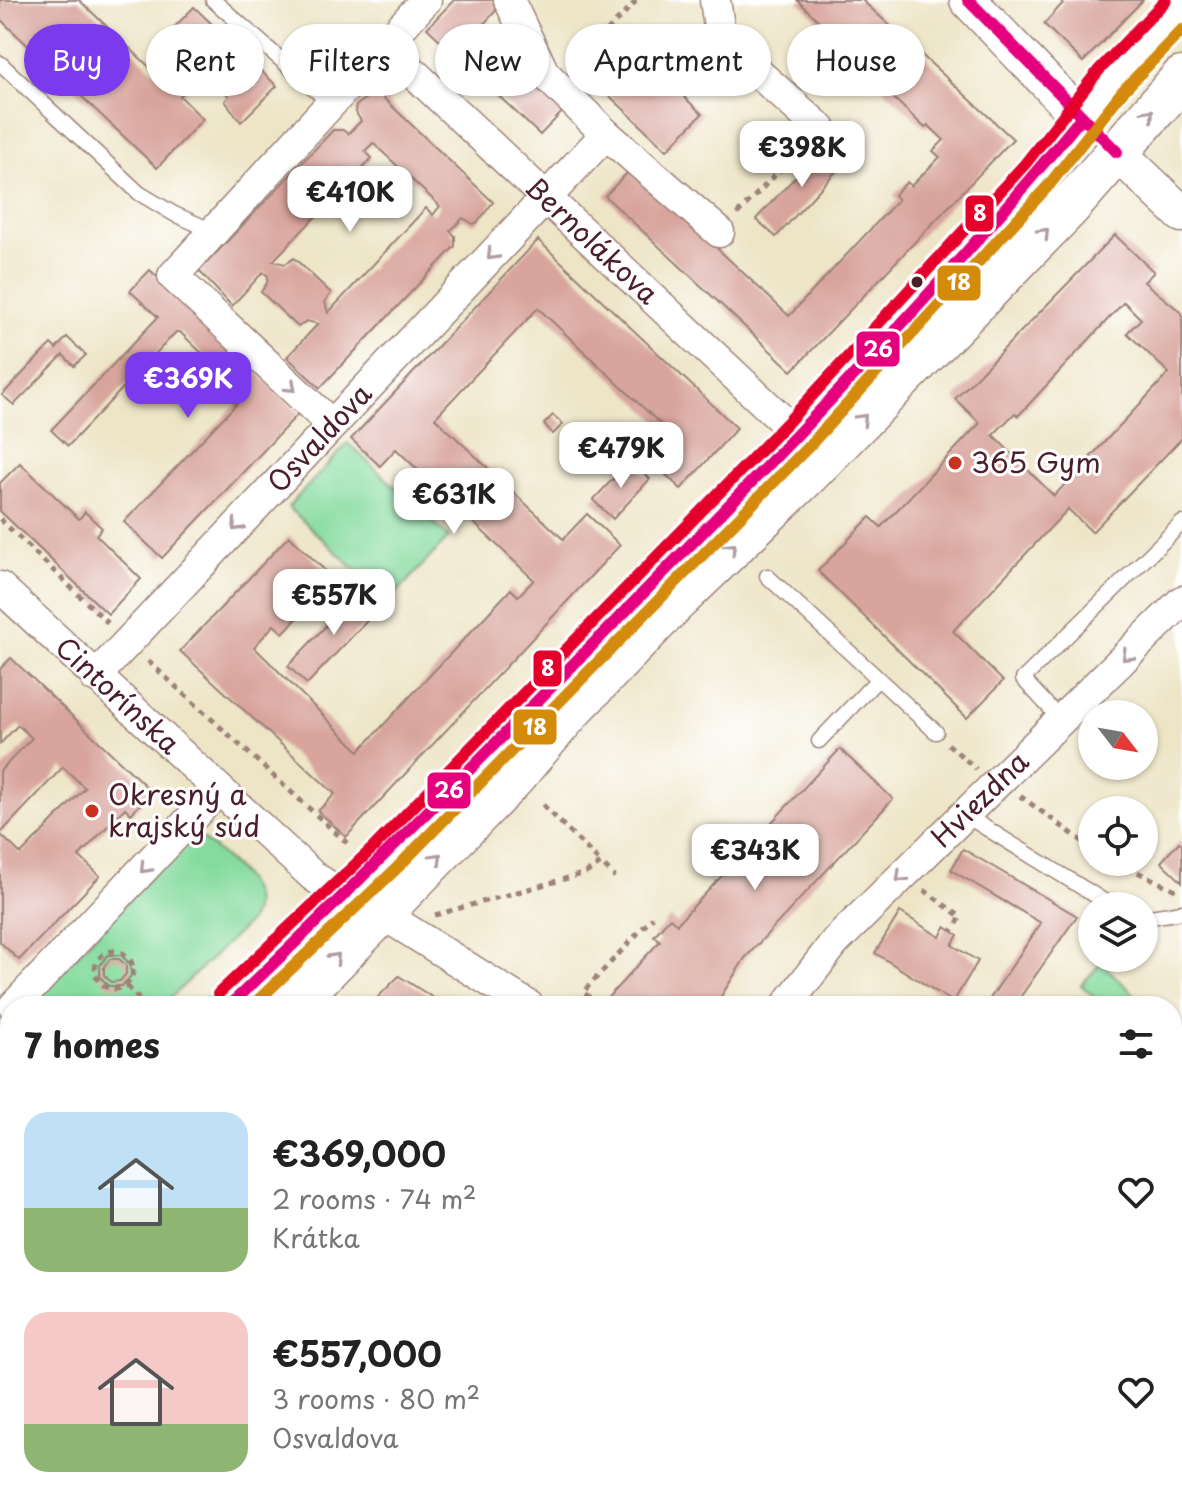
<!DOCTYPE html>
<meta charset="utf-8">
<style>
body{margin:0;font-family:"Playpen Sans",sans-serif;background:#f6f6f6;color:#222;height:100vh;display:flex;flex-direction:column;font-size:30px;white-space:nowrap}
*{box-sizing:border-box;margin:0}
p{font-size:26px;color:#767676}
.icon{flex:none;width:44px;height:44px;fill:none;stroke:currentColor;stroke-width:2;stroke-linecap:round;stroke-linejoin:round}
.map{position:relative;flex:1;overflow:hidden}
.side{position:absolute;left:0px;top:996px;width:1182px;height:512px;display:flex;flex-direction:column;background:#fff;border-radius:32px 32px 0 0;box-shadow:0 2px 6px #0004}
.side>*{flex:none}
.guide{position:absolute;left:24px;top:24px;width:1134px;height:72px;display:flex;gap:16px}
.needle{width:52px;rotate:121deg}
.tools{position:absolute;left:1078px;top:700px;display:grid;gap:16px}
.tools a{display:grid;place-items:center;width:80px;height:80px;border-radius:50%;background:#fff;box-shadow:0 2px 6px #0004;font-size:40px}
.price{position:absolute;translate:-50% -68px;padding:0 18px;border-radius:16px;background:#fff;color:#222;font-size:26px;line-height:52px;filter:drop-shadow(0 2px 4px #0008)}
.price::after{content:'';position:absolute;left:50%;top:48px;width:24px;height:18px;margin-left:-12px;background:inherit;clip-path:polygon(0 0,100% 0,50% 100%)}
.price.current{background:#7c3aed;color:#fff}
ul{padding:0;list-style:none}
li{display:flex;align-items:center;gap:24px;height:200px;padding:0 24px}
li span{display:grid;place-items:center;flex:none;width:224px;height:160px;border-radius:24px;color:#555}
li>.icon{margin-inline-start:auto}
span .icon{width:96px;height:96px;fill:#fffc;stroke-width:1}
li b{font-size:34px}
h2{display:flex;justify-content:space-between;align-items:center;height:96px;padding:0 24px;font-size:34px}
.chip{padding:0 28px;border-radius:36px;background:#fff;box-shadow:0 2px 6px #0004;font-size:28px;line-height:72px}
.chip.current{background:#7c3aed;color:#fff}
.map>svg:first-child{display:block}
</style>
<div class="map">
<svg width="1182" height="1508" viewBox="0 0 1182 1508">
<rect width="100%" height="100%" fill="#fff"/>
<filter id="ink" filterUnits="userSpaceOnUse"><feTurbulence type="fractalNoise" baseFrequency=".0125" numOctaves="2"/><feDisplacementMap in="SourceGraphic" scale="16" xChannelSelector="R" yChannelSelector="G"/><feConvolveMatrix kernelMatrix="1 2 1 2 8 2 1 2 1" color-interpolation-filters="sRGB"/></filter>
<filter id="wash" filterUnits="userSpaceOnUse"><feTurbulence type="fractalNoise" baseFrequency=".006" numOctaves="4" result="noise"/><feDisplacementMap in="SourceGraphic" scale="32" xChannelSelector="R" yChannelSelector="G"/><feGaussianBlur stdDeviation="1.8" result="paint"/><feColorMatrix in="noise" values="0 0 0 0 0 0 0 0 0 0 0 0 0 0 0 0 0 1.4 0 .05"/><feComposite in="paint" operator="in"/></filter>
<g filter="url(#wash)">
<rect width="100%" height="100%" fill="#eee5c7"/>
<g fill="#85db9e" stroke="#687d64" stroke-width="2">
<path d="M348 443 449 537 389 601 288 507Z"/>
<path d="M194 831C219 855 274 888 248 923L162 1006H28Z"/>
<path d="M1101 963 1147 1006H1104L1081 985Z"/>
<path d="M1172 1106 1182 1116V1234L1172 1224Z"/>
</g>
<g id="blocks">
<g fill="#d8a49c" fill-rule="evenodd">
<path d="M0 0H79L160 77 183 52 166 36 194 7 277 86 241 122 225 101 229 96 203 71 180 96 203 119 157 168 0 19Z"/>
<path d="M454 0H493L500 6 482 26 567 107 540 135 427 28Z"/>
<path d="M797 0H862L1013 139 792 371 605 196 632 168 789 316 898 200 894 195 907 182 911 186 940 157 933 151 944 140 928 125 925 128 818 26 821 23Z"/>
<path d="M1060 0H1143L1083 62 1044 24 1063 3Z"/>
<path d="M616 32 702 114 667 150 582 70Z"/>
<path d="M375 90 493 202 478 222 473 224 463 218 450 231 455 236V246L320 388 287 357 318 324 307 321 298 327 261 292 267 283 268 276 263 272 232 306 199 271 333 130H343L348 134 361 121 355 111 356 106ZM373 143 440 206 433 215 426 208 328 313 325 302 331 293 294 258 285 264 273 261 372 158 365 151Z"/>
<path d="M829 141 848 158 776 237 756 219Z"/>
<path d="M1115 235 1154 272 1144 282 1182 313V438L1092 532 1068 509 953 631 1003 681 967 718 818 571 870 517 881 527 980 423 955 399ZM1124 302 1141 319 1127 333 1169 373 1054 496 993 435 1015 413 1018 416Z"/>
<path d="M538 240 737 428 681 489 646 456 669 432 538 308 435 418 563 539 587 514 620 545 346 837 318 811 335 794 180 651 289 536 334 579 283 633 274 625 254 647 359 751 511 589 518 596 534 580 396 449 380 466 351 439Z"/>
<path d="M150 270 299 413 162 558 124 522 245 395 180 332H176L68 446 51 430 158 317 130 291Z"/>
<path d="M67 337 86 355 74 366 63 355 14 405 2 395 51 344 56 349Z"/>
<path d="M553 415 563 424 553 434 544 424Z"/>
<path d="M630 461 650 479 613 519 593 500Z"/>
<path d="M20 463 79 519 85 512 102 528 96 535 141 579 108 614 0 511V483Z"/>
<path d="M360 590 379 608 307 684 288 666Z"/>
<path d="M11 658 152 792 131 814 125 808 79 856 100 876 19 960 0 942V834L21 854 85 788 63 767 0 834V771L32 738 18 725 0 744V669Z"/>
<path d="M840 749 893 799 745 958 715 1006H600L660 941 654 936 666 922 670 918 677 924Z"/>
<path d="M1179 842 1182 844V882L1161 862Z"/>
<path d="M963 849 1077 916 1014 1006H985L1041 923 951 870Z"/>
<path d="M900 912 940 937 945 927 958 935 952 945 978 961 953 1002 875 953Z"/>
<path d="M108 955H121L130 964 131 976 122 986H109L100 977V965ZM110 959H119L126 965V974L120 981 111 982 104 975V966Z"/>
<path d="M399 976 446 1006H369Z"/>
<path d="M21 1498H49L60 1508H12Z"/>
<path d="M443 1498H476L481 1502 484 1498H560L553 1508H439Z"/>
<path d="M751 1498H821L839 1508H746Z"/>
<path d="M894 1498H926L943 1508H889Z"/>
<path d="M1047 1498H1053L1069 1508H1041Z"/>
</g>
</g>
</g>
<g filter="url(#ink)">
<use href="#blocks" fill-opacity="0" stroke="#9c8279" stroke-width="2"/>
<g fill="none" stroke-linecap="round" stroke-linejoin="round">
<g stroke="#9c8279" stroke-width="17">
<g id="service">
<path d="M213 0 329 102"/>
<path d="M0 63 139 193 174 214 213 231"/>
<path d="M767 576 936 732"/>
<path d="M1062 721 1023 679 1182 523"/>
<path d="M819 741 878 679"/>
<path d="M965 815 1112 906"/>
<path d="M1144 918 1182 912"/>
<path d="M266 1508 275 1498"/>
</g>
</g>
<g stroke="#9c8279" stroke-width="33">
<g id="minor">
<path d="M509 0 544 73 606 134"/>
<path d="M715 0 721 40 821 129"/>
<path id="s1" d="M385 46 798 435"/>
<path d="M332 425 173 276 426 0"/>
<path id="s2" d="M0 587 313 876 345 897 381 913 529 1006"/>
<path id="s3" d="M95 677 606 134 719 232"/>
<path d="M14 1006 217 791"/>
<path id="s4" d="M786 1006 835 942 1182 601"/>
<path d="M0 1128 10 1138"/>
<path d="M1172 1420 1182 1426"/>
<path d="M370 1498 380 1508"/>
<path d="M400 1508 407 1498"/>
</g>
</g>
<g stroke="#9c8279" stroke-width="39">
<g id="tertiary">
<path d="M968 0 1081 118"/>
<path d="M1117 152 1182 214"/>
</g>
</g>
<g stroke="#9c8279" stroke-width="45">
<g id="secondary">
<path d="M229 1006 386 857 798 435 1037 174 1110 81 1182 7"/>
<path d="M291 1006 513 778 571 710 676 601 808 474 1070 206 1182 78"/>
<path d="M0 1232 10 1221"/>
<path d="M0 1292 10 1282"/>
</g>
</g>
<g stroke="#9c8279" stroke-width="5" stroke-dasharray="6 6" stroke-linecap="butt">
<path d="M574 66 637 0"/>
<path d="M737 214 803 147"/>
<path d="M0 519 109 624"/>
<path d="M148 661 347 843"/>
<path d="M948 744 976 769"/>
<path d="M1020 796 1092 848"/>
<path d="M543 805 601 863"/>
<path d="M1116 862 1180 892"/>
<path d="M924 890 961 917 952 931"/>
<path d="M435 915 586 873 601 863 615 877"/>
<circle cx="114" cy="970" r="19"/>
<path d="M127 986 145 1006"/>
<path d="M588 1006 593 1000 583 992 653 917"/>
<path d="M1172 1477 1182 1455"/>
<path d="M0 1506 10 1495"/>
<path d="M300 1508 310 1498"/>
<path d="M1158 1508 1163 1498"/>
</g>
<use href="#service" stroke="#fff" stroke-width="14"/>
<use href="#minor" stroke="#fff" stroke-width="30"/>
<use href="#tertiary" stroke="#fff" stroke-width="36"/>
<use href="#secondary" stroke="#fff" stroke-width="42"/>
<g stroke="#fff" stroke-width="18">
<g id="bus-1">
<path d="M968 0 1117 152"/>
<path d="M229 1006C374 868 514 725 654 582 801 432 948 281 1081 118"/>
</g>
</g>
<g stroke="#fff" stroke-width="18">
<path id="bus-2" d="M252 1006 397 868 809 446 1049 185 1122 92 1182 30"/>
</g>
<g stroke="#fff" stroke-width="18">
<path id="bus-3" d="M218 994 375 846 786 424 1025 164 1099 70 1166 0"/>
</g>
<use href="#bus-1" stroke="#e5007d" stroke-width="12"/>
<use href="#bus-2" stroke="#d48b09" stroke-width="12"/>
<use href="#bus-3" stroke="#e4002b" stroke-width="12"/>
</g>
<defs><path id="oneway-chevron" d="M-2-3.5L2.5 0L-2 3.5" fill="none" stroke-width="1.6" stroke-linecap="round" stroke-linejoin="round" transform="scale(2)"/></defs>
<g stroke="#ae9aa0">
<use href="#oneway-chevron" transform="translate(1149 114) rotate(-48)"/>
<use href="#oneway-chevron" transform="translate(1044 233) rotate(-46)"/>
<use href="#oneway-chevron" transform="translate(492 255) rotate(133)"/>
<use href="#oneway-chevron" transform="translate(291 387) rotate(43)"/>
<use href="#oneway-chevron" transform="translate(862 419) rotate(-46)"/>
<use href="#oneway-chevron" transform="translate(237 526) rotate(133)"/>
<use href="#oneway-chevron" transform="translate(731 548) rotate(-44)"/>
<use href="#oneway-chevron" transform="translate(1127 656) rotate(135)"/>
<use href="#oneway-chevron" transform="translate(437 858) rotate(-46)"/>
<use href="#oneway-chevron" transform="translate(145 868) rotate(133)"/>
<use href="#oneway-chevron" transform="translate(901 877) rotate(136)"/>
<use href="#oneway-chevron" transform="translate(335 958) rotate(-47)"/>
</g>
</g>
<circle fill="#4a1f2b" stroke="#fff" stroke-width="3" cx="917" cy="282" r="7"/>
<g fill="#c8321e" stroke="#fff" stroke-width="3">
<circle cx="955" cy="463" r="8"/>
<circle cx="92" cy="811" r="8"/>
</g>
<g text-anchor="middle" stroke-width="6" stroke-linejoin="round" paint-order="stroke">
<g font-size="28" fill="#4a1f2b" stroke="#fff">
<text dy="10" stroke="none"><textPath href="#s1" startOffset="284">Bernolákova</textPath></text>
<text dy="10" stroke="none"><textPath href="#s3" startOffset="328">Osvaldova</textPath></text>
<text dy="10" stroke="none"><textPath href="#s2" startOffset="160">Cintorínska</textPath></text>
<text dy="10" stroke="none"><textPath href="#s4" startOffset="284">Hviezdna</textPath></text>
</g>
<g font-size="28" fill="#4a1f2b" stroke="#fff" text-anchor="start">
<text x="971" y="473">365 Gym</text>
<text x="108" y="805">Okresný a<tspan x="108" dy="32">krajský súd</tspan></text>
</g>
</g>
<g stroke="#fff" stroke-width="3">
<rect x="964" y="194" width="31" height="39" rx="8" fill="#e4002b"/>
<rect x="936" y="264" width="46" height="38" rx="8" fill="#d48b09"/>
<rect x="855" y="330" width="46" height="38" rx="8" fill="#e5007d"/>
<rect x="532" y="649" width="31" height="39" rx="8" fill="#e4002b"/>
<rect x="512" y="708" width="46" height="38" rx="8" fill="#d48b09"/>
<rect x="426" y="771" width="46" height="39" rx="8" fill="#e5007d"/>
</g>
<g font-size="22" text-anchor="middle" font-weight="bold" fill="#fff">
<text x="980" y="221">8</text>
<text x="959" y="290">18</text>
<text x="878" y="357">26</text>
<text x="548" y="676">8</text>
<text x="535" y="735">18</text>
<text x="449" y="798">26</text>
</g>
</svg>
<div class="tools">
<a><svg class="needle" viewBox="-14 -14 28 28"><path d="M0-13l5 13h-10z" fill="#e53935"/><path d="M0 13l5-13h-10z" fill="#767676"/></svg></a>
<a><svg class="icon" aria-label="locate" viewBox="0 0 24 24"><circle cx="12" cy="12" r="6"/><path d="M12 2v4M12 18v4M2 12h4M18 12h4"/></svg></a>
<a><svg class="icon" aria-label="layers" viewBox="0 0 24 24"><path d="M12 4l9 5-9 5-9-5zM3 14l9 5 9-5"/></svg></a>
</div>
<b class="price" style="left:802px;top:189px">€398K</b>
<b class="price" style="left:350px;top:234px">€410K</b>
<b class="price current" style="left:188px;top:420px">€369K</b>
<b class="price" style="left:621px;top:490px">€479K</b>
<b class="price" style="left:454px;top:536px">€631K</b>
<b class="price" style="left:334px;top:637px">€557K</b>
<b class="price" style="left:755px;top:892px">€343K</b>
<div class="guide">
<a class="chip current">Buy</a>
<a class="chip">Rent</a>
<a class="chip">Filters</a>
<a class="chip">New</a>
<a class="chip">Apartment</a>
<a class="chip">House</a>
</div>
<section class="side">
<h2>7 homes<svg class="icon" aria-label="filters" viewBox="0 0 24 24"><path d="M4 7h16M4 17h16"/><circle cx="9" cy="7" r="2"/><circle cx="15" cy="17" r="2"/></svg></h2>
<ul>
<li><span style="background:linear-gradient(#bfe0f5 60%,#8fb573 0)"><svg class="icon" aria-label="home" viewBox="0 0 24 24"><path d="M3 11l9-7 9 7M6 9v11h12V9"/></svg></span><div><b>€369,000</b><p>2 rooms · 74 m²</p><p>Krátka</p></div><svg class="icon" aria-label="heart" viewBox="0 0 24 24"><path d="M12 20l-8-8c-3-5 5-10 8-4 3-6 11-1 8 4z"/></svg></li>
<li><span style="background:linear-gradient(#f6c9c9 70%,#8fb573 0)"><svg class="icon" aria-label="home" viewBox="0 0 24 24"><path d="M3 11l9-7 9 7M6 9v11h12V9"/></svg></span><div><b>€557,000</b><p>3 rooms · 80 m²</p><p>Osvaldova</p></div><svg class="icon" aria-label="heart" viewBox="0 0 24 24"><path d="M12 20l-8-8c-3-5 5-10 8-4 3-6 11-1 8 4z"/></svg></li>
</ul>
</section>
</div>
